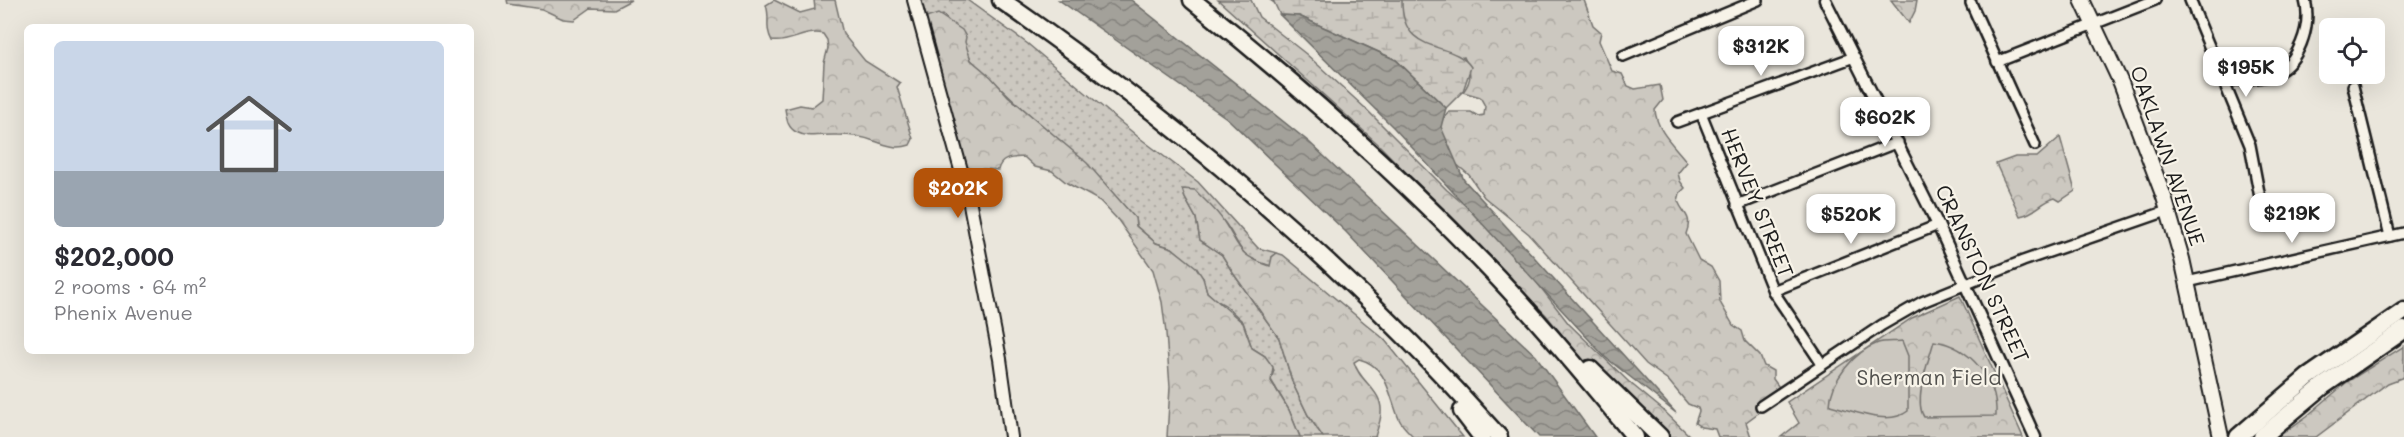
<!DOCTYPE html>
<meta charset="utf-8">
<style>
body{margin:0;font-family:Mali,sans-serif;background:#f2f2f3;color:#2b2b33;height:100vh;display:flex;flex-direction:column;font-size:22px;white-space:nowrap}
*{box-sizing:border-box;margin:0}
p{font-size:20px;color:#7c7c81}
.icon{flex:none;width:33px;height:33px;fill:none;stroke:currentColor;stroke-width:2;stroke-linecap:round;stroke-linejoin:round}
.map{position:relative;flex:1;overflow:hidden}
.sheet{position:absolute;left:24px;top:24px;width:450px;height:330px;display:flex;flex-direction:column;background:#fff;border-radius:9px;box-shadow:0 6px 24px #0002}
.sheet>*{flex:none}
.controls{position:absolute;left:2319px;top:18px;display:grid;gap:12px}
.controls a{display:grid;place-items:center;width:66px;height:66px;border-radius:9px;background:#fff;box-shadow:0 6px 24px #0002;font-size:30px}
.price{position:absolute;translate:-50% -51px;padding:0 14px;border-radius:12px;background:#fff;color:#222;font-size:20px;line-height:39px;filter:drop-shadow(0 2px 3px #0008)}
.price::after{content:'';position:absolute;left:50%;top:36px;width:18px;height:14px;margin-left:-9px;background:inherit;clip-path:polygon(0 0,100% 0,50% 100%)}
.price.selected{background:#b45309;color:#fff}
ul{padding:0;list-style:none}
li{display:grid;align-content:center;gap:12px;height:318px;padding:0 30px}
li span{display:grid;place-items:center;height:186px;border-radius:9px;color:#555}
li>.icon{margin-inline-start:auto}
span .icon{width:108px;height:108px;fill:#fffc;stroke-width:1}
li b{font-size:26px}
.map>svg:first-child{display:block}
</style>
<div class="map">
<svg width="2404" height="437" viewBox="0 0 2404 437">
<defs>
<pattern id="grass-dots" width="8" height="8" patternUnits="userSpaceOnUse" patternTransform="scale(1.5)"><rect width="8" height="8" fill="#ccc8c0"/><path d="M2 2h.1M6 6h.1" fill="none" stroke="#afaba4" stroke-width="1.8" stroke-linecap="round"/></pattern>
<pattern id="forest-crowns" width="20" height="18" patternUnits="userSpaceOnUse" patternTransform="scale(1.5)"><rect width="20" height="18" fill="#ccc8c0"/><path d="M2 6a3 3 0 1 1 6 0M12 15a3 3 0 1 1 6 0" fill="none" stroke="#afaba4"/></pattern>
<pattern id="wetland-marsh" width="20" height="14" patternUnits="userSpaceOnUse" patternTransform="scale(1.5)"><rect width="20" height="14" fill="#ccc8c0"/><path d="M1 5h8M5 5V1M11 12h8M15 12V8" fill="none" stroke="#afaba4"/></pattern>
<pattern id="water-waves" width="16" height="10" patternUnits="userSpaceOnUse" patternTransform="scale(1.5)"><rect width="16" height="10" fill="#a3a19a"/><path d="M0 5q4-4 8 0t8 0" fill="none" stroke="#84827d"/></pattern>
</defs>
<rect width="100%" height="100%" fill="#eae6dc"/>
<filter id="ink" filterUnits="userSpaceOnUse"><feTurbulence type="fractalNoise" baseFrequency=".0167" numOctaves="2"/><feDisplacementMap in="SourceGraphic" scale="12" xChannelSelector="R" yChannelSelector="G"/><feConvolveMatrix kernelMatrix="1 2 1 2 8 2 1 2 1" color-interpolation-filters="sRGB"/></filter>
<g filter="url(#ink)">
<path fill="url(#grass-dots)" stroke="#74726e" stroke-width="1.5" d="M914 0H967L1028 44 1137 136 1198 182 1258 248 1277 253 1272 257 1271 266C1235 255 1244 249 1225 223 1219 214 1195 204 1185 198L1196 218 1200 240 1222 255 1233 273 1279 338 1293 384 1308 415 1323 437H1300L1289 410 1271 380 1274 370 1265 356 1252 348 1243 322 1225 305 1214 299 1207 292 1203 278 1185 259 1172 248 1156 243 1136 226 1135 218 1110 190 971 60C965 42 957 28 943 15L920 20Z"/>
<g fill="url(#forest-crowns)" stroke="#74726e" stroke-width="1.5">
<path d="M507 0H631L614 9 591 8 574 20 563 19 542 9 508 4Z"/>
<path d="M774 0 800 13 815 9 814 0H835L843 34 865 61 900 83 897 87 913 139 910 145C896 150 887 145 874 141 864 137 849 135 837 135 823 134 809 139 796 132 787 127 787 119 785 109L800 105 812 107 822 99 824 63 828 48 827 40 823 34C806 29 790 44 772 41 764 25 771 20 766 5Z"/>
<path d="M1218 0H1251L1259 17 1306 54 1364 107 1447 190 1499 234 1569 324 1629 382 1663 410 1691 437H1660L1592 372 1546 315 1377 143Z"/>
<path d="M1270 0H1584L1593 25 1601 32 1599 41 1612 71 1622 74 1628 86 1635 89 1660 85 1663 100 1655 110C1657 132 1674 145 1687 162L1678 173 1680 181 1685 188 1680 193 1678 201C1684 216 1693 215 1686 234L1699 260 1711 267 1719 281 1720 302 1733 325 1742 331 1745 341 1760 356 1764 366 1773 371V379L1784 394 1746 422 1751 437H1718L1715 429 1701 427 1695 423 1699 411 1698 408 1688 404 1668 380 1646 364 1529 234 1484 197 1469 175 1435 146 1442 120 1449 112H1471L1478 116 1484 115 1485 106 1480 97 1463 92C1473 79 1471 71 1464 57 1450 61 1428 62 1414 61 1379 58 1298 21 1270 0Z"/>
<path d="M1891 0H1917L1915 11 1909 23Z"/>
<path d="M938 14 962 30 966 37 965 42 971 60 991 77 1008 96 1087 163 1135 218 1136 226 1156 243 1172 248 1196 267 1203 278 1207 292 1243 323 1252 348 1265 356 1273 367 1271 381 1289 410 1300 437H1167L1170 387 1166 333 1162 302 1153 270 1118 220 1100 201 1067 183 1052 171 1035 167 1024 157C1012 158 1001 157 998 170L983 169 963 175 920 20Z"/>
<path d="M2060 137 2075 191 2060 201 2055 198C2040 202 2037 213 2020 216L1996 164 2015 157H2037Z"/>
<path d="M1182 189 1195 190C1204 200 1217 210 1224 222 1241 248 1237 255 1270 266L1272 257 1277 253 1283 255 1384 339 1463 437H1414C1409 432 1402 426 1399 419 1389 396 1388 366 1359 359L1354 362C1359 382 1383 390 1381 413 1381 421 1377 429 1375 437H1323L1308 415 1293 384 1279 338 1233 273 1222 255 1200 240 1196 218 1185 198Z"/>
<path d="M1960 296 2023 437H1781L1799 423 1787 402 1912 318Z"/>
<path d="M2404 346V377L2388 383 2316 437H2278L2307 416 2347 382Z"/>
</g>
<path fill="url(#wetland-marsh)" stroke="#74726e" stroke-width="1.5" d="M1273 0H1402C1401 58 1453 39 1471 67L1463 91 1446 108 1396 60 1299 16 1280 15Z"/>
<g fill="#ccc8c0" stroke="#74726e" stroke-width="1.5">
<path d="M1902 341 1908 356V411C1888 427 1852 410 1830 405 1831 380 1854 352 1878 343 1884 341 1894 342 1902 341Z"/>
<path d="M1934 341C1970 346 1998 380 1996 416L1924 417C1913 400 1929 360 1934 341Z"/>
</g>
<g fill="url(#water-waves)" stroke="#6d6c68" stroke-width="1.5">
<path d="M1059 0H1131L1309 142 1536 356 1595 437H1539L1346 232 1228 119Z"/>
<path d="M1280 15 1299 16 1396 60 1446 108 1441 127 1464 180 1676 413 1605 357 1394 128Z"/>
</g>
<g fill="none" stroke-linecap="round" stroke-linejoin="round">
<g stroke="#1c1c1c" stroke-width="14">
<g id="minor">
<path d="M2190 0 2250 145 2262 208"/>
<path d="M1971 3 2035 145"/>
<path d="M1623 56 1758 0"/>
<path d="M1997 62 2155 0"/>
<path d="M2225 81C2240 79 2257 80 2271 75 2299 66 2312 25 2305 0"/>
<path d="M2353 86 2390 236"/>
<path d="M1701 113 1773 291 1822 364"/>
<path d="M1677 122 1854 57"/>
<path d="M1737 205 1898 142"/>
<path d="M2187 282 2404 233"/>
<path d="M1773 291 1938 225"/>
<path d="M1761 406 1882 325 1922 302 2023 261 2167 211"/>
</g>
</g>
<g stroke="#1c1c1c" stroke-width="15">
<path id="tertiary" d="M1825 0 1938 225 2035 437"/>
</g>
<g stroke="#1c1c1c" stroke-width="16">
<path id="secondary" d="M914 0 969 199 1000 359 1011 437"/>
</g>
<g stroke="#1c1c1c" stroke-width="18">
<path id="primary" d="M2082 0 2121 83 2164 197 2182 259 2221 437"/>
</g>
<g stroke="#1c1c1c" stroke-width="21">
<g id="motorway">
<path d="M1001 0C1183 126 1352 271 1499 437"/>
<path d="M1192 0C1300 86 1403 178 1498 278 1546 329 1591 383 1635 437"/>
<path d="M1590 369 1660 437"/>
<path d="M1462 411 1482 437"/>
<path d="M2238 437 2308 377 2404 311"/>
<path d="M2262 437 2323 386 2404 330"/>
</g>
</g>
<use href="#minor" stroke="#f7f3e8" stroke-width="9"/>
<use href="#tertiary" stroke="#f7f3e8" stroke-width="10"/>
<use href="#secondary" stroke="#f7f3e8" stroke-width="12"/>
<use href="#primary" stroke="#f7f3e8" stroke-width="14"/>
<use href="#motorway" stroke="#f7f3e8" stroke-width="16"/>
</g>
</g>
<g text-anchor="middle" stroke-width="4.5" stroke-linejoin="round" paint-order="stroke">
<g font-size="21" fill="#1c1c1c" stroke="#f7f3e8">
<text transform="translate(2167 156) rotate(71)" y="7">OAKLAWN AVENUE</text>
<text transform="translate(1757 203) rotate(68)" y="7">HERVEY STREET</text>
<text transform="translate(1982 274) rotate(65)" y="7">CRANSTON STREET</text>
</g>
<g font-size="21" fill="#51504d" stroke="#f7f3e8">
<text x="1929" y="385">Sherman Field</text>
</g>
</g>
</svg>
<div class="controls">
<a><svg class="icon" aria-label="locate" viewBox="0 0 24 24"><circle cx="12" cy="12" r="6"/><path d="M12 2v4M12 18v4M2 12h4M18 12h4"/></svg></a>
</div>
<b class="price" style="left:1761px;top:77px">$312K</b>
<b class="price" style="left:2246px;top:98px">$195K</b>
<b class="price" style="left:1885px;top:148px">$602K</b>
<b class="price selected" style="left:958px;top:219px">$202K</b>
<b class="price" style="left:2292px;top:244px">$219K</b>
<b class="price" style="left:1851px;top:245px">$520K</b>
<section class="sheet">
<ul>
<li><span style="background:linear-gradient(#c9d6e8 70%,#9aa5b1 0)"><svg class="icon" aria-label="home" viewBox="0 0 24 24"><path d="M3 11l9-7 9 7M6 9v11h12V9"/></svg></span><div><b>$202,000</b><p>2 rooms · 64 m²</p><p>Phenix Avenue</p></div></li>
</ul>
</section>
</div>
